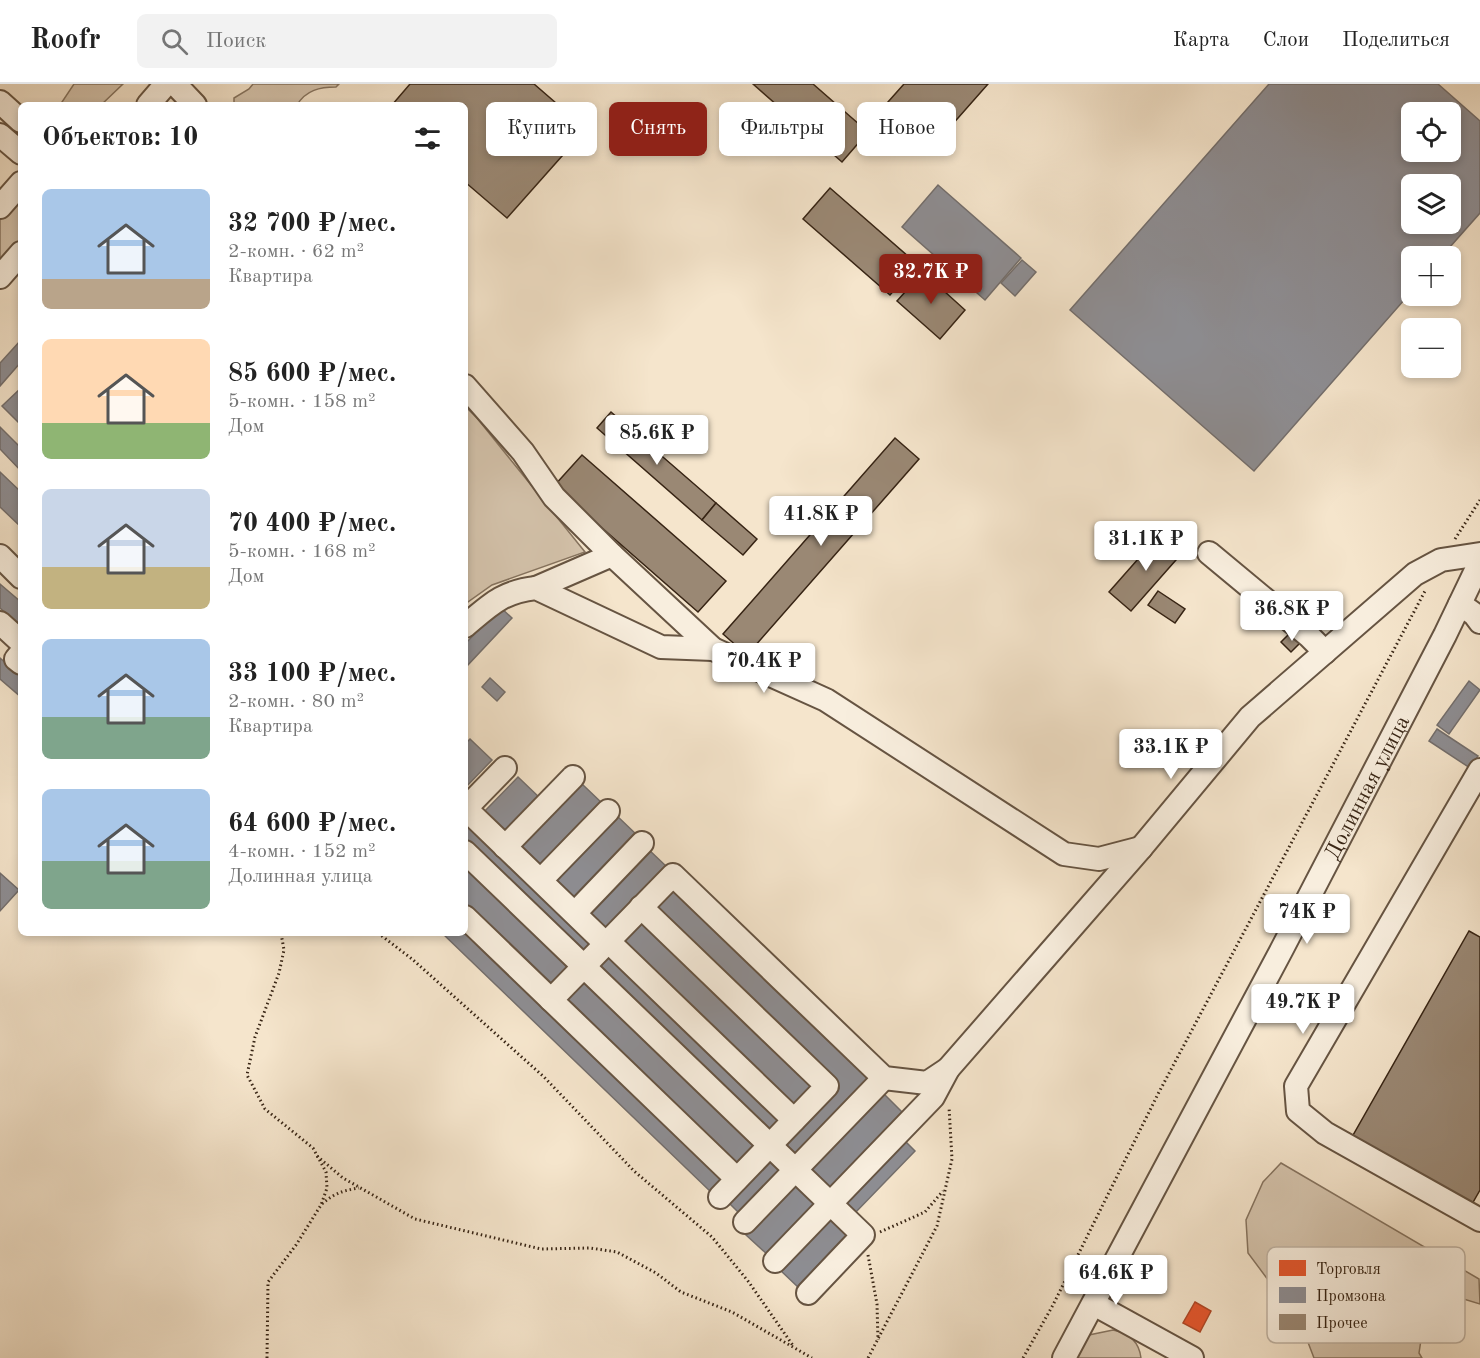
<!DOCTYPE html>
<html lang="ru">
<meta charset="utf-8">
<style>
body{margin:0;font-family:"Old Standard TT",serif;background:#f2f2f2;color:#222;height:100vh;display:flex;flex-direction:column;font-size:22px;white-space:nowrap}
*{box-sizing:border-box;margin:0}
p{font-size:20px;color:#767676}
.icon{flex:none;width:33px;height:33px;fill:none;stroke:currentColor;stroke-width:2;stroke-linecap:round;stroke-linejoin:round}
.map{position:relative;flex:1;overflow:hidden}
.drawer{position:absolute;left:18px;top:18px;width:450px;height:834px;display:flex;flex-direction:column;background:#fff;border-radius:9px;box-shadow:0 3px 9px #0003}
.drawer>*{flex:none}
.hud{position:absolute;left:486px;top:18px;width:570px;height:54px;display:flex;gap:12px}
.fabs{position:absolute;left:1401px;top:18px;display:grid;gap:12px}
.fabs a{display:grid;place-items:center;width:60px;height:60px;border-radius:9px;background:#fff;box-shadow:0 3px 9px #0003;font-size:30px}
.price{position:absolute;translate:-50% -51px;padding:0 14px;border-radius:6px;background:#fff;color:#222;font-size:20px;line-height:39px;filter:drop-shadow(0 2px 3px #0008)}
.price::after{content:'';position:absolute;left:50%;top:36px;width:18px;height:14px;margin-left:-9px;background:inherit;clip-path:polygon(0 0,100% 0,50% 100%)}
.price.current{background:#8f2418;color:#fff}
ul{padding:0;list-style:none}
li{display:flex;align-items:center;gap:18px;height:150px;padding:0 24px}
li span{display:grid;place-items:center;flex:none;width:168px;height:120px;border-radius:9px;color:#555}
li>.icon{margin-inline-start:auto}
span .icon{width:72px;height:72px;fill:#fffc;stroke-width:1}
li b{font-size:26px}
h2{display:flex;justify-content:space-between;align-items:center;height:72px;padding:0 24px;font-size:26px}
.pill{padding:0 21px;border-radius:9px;background:#fff;box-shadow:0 3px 9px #0003;font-size:21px;line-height:54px}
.pill.current{background:#8f2418;color:#fff}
header{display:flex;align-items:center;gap:36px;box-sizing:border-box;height:84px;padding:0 30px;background:#fff;border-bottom:2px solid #e0e0e0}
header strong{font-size:28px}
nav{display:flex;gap:33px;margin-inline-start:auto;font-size:21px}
.search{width:420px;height:54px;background:#f2f2f2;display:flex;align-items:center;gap:15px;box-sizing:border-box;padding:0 21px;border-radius:9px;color:#767676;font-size:22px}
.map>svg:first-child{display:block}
</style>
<header>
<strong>Roofr</strong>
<div class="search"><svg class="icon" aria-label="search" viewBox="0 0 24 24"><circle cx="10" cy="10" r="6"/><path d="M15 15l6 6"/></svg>Поиск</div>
<nav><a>Карта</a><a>Слои</a><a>Поделиться</a></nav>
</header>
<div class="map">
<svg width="1480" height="1274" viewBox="0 0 1480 1274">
<rect width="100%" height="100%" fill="#f5e5cc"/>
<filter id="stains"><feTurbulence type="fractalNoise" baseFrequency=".00333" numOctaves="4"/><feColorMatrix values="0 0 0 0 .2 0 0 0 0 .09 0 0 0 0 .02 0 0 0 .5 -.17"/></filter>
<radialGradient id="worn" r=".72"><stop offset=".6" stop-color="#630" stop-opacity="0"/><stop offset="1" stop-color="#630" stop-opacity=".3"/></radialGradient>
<g fill="#d5c4ad" stroke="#867460" stroke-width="1.5">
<path d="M74 0H123L101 21H60Z"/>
<path d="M253 0H339L336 3C320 3 306 6 297 21H234V14L249 5Z"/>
<path d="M21 110V156L0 180V131Z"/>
<path d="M465 322 477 334 585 468 492 501 465 520Z"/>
<path d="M1281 1079 1479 1195 1480 1220 1434 1206 1425 1230 1419 1269 1422 1274H1314L1301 1240 1248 1169 1246 1136 1263 1098Z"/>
<path d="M1113 1246C1129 1249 1139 1257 1141 1274H1076L1089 1251Z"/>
</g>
<path fill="#e4572e" stroke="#b04826" stroke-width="1.5" d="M1195 1218 1211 1227 1200 1248 1183 1239Z"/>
<g fill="#8d8d92" stroke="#736e6c" stroke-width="1.5" fill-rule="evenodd">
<path d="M1269 0H1438L1480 37V129L1442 172H1412V207L1254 387 1070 226ZM1412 28H1450V68H1412ZM1412 100H1450V140H1412Z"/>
<path d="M938 101 1021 174 985 216 902 143Z"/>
<path d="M1022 176 1036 188 1015 212 1001 199Z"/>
<path d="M21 256V278L0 302V279Z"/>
<path d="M21 304V341L2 322Z"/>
<path d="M0 343 21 364V387L0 365Z"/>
<path d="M0 388 21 408V443L0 423Z"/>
<path d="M0 500 21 518V543L0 524Z"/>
<path d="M500 523 512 534 465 584V560Z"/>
<path d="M0 574 21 592V613L0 595Z"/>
<path d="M490 594 505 608 497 617 482 603Z"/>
<path d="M1469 597 1480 606 1449 650 1437 641Z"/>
<path d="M1437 645 1478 672 1470 684 1429 657Z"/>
<path d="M470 655 492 676 465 704V660Z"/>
<path d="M518 693 542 716 505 754 481 731Z"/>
<path d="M582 700 604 721 538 790 515 769Z"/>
<path d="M615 730 639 753 572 822 548 799Z"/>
<path d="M465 734 595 859 582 872 465 759Z"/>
<path d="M647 764 668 784 603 851 583 830Z"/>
<path d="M465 779 571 881 550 902 465 821Z"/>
<path d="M0 789 19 806 0 827Z"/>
<path d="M671 801 872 994 793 1075 781 1064 839 1004 650 822Z"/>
<path d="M643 835 815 1000 793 1023 621 857Z"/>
<path d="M465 846 726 1097 713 1110 442 849H465Z"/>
<path d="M609 872 784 1040 771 1053 597 885Z"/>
<path d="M586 895 761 1063 741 1084 566 916Z"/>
<path d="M883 1009 903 1029 830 1105 809 1085Z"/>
<path d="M903 1055 915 1067 854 1130 842 1118Z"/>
<path d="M771 1075 786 1089 743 1133 729 1119Z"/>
<path d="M796 1099 819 1120 769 1172 746 1151Z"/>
<path d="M832 1130 853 1150 800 1205 779 1185Z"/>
</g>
<g fill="#9a8874" stroke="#372414" stroke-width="1.5">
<path d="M410 0H534L586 45 507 134 465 98V21H392Z"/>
<path d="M753 0H813L868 48 842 78Z"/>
<path d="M904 0H988L936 59 888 18Z"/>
<path d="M830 104 917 180 890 211 803 135Z"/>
<path d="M923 188 965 226 940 255 897 217Z"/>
<path d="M611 328 716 419 702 436 597 344Z"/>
<path d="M895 354 919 375 747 571 723 550Z"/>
<path d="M582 371 726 497 698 528 554 402Z"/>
<path d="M716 419 757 455 743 471 702 436Z"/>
<path d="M1161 449 1183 468 1131 527 1109 508Z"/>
<path d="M1158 507 1185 525 1175 539 1148 521Z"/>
<path d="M1292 547 1302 557 1291 568 1281 558Z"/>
<path d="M1469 847 1480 853V1106L1472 1120 1352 1053Z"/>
</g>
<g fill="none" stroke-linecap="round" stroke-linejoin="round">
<g stroke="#665442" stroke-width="26">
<g id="minor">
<path d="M175 0 195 21"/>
<path d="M0 18 21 37"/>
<path d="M148 21 166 0"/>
<path d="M0 51 21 69"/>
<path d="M0 123 21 99"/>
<path d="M0 193 21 169"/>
<path d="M465 302 523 368 554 413 612 471 713 565 826 616 1064 770 1099 775 1141 764"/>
<path d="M1209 469 1309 552 1325 568"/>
<path d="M0 472 21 493"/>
<path d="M536 504 612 471"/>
<path d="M1460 520 1474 530 1480 538"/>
<path d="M0 539 21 558"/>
<path d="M465 542C491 520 502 508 536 504L661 563 713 565"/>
<path d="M21 569 16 575 21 579"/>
<path d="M1480 686 1296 1002 1298 1027 1325 1049 1480 1136"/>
<path d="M465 724 606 860"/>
<path d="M466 724 505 684"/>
<path d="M505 763 573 693"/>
<path d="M465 768 863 1151 808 1209"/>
<path d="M541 796 608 727"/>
<path d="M641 823 827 1002 720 1113"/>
<path d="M575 829 642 759"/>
<path d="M465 833 737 1095"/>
<path d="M608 857 794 1036"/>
<path d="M551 916 673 791 884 994 927 999 948 985"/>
<path d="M745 1138 884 994"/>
<path d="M775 1177 933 1013 948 985 1141 764 1250 633 1415 490 1441 476 1480 470"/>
<path d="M1094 1220 1192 1274"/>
<path id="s1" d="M1064 1274 1282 865 1445 551 1480 478"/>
</g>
</g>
<g stroke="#372414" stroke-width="3" stroke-dasharray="1.5 3" stroke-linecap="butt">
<path d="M1455 455 1480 416"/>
<path d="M378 849 412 875 544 993 634 1087 712 1153 748 1197 794 1263"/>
<path d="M317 1072 343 1094 415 1135 541 1165 590 1164 617 1168 656 1189 681 1208 732 1228 812 1274"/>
<path d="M322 1120C333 1110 344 1106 359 1104"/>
<path d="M880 1148 925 1128 943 1107"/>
<path d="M868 1171 877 1220 878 1256"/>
<path d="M267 1274 268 1198 296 1161 321 1121 327 1104 326 1088 313 1064 265 1025 247 991 255 953 279 889 284 866 281 849"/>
<path d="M868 1274 937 1142 952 1075 949 1023"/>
<path d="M1023 1274 1053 1221 1158 1010 1425 507"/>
</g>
<use href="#minor" stroke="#f8eede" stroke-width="22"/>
</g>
<g text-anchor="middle" stroke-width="6" stroke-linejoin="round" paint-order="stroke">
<g font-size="22" fill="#372414" stroke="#f8eede">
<text dy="8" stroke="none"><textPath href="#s1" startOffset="646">Долинная улица</textPath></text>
</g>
</g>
<rect x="1267" y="1163" width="198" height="96" rx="9" fill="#f8eede" stroke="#beb1a1" stroke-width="1.5"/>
<rect x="1279" y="1176" width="27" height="16" fill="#e4572e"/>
<rect x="1279" y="1203" width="27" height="16" fill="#8d8d92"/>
<rect x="1279" y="1230" width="27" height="16" fill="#9a8874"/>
<g font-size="16" fill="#372414">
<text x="1316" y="1190">Торговля</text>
<text x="1316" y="1217">Промзона</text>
<text x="1316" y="1244">Прочее</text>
</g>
<rect width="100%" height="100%" filter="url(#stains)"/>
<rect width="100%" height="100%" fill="url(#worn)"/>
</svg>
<div class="fabs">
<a><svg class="icon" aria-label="locate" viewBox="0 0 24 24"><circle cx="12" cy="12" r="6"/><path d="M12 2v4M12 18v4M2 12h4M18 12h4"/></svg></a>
<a><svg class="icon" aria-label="layers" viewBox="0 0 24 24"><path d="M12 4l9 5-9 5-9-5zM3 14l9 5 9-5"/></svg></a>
<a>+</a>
<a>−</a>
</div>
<b class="price current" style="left:931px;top:221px">32.7K ₽</b>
<b class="price" style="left:657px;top:382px">85.6K ₽</b>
<b class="price" style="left:821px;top:463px">41.8K ₽</b>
<b class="price" style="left:1146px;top:488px">31.1K ₽</b>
<b class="price" style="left:1292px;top:558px">36.8K ₽</b>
<b class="price" style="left:764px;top:610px">70.4K ₽</b>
<b class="price" style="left:1171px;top:696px">33.1K ₽</b>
<b class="price" style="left:1307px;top:861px">74K ₽</b>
<b class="price" style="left:1303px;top:951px">49.7K ₽</b>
<b class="price" style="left:1116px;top:1222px">64.6K ₽</b>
<div class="hud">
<a class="pill">Купить</a>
<a class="pill current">Снять</a>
<a class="pill">Фильтры</a>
<a class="pill">Новое</a>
</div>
<section class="drawer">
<h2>Объектов: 10<svg class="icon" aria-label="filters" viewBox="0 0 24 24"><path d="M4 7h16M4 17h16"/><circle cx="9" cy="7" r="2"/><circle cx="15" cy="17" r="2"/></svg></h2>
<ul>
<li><span style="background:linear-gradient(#a9c7e8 75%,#b9a48a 0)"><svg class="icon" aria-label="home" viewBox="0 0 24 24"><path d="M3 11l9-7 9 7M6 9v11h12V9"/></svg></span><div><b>32 700 ₽/мес.</b><p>2-комн. · 62 m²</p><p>Квартира</p></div></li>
<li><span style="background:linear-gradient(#ffd9b3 70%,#8fb573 0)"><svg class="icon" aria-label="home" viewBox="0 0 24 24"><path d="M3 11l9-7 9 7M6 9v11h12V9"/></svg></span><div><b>85 600 ₽/мес.</b><p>5-комн. · 158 m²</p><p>Дом</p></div></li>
<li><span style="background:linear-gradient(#c9d6e8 65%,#c2b280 0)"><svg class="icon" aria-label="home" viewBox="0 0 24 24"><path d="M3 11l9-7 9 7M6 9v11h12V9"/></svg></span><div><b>70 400 ₽/мес.</b><p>5-комн. · 168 m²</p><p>Дом</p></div></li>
<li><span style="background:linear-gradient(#a9c7e8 65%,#7fa58c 0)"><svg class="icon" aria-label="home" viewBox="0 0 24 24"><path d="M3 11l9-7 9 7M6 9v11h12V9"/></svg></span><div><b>33 100 ₽/мес.</b><p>2-комн. · 80 m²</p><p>Квартира</p></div></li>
<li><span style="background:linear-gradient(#a9c7e8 60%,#7fa58c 0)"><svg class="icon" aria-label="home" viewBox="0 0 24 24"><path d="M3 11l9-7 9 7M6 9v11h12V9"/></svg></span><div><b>64 600 ₽/мес.</b><p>4-комн. · 152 m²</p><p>Долинная улица</p></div></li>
</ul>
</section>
</div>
